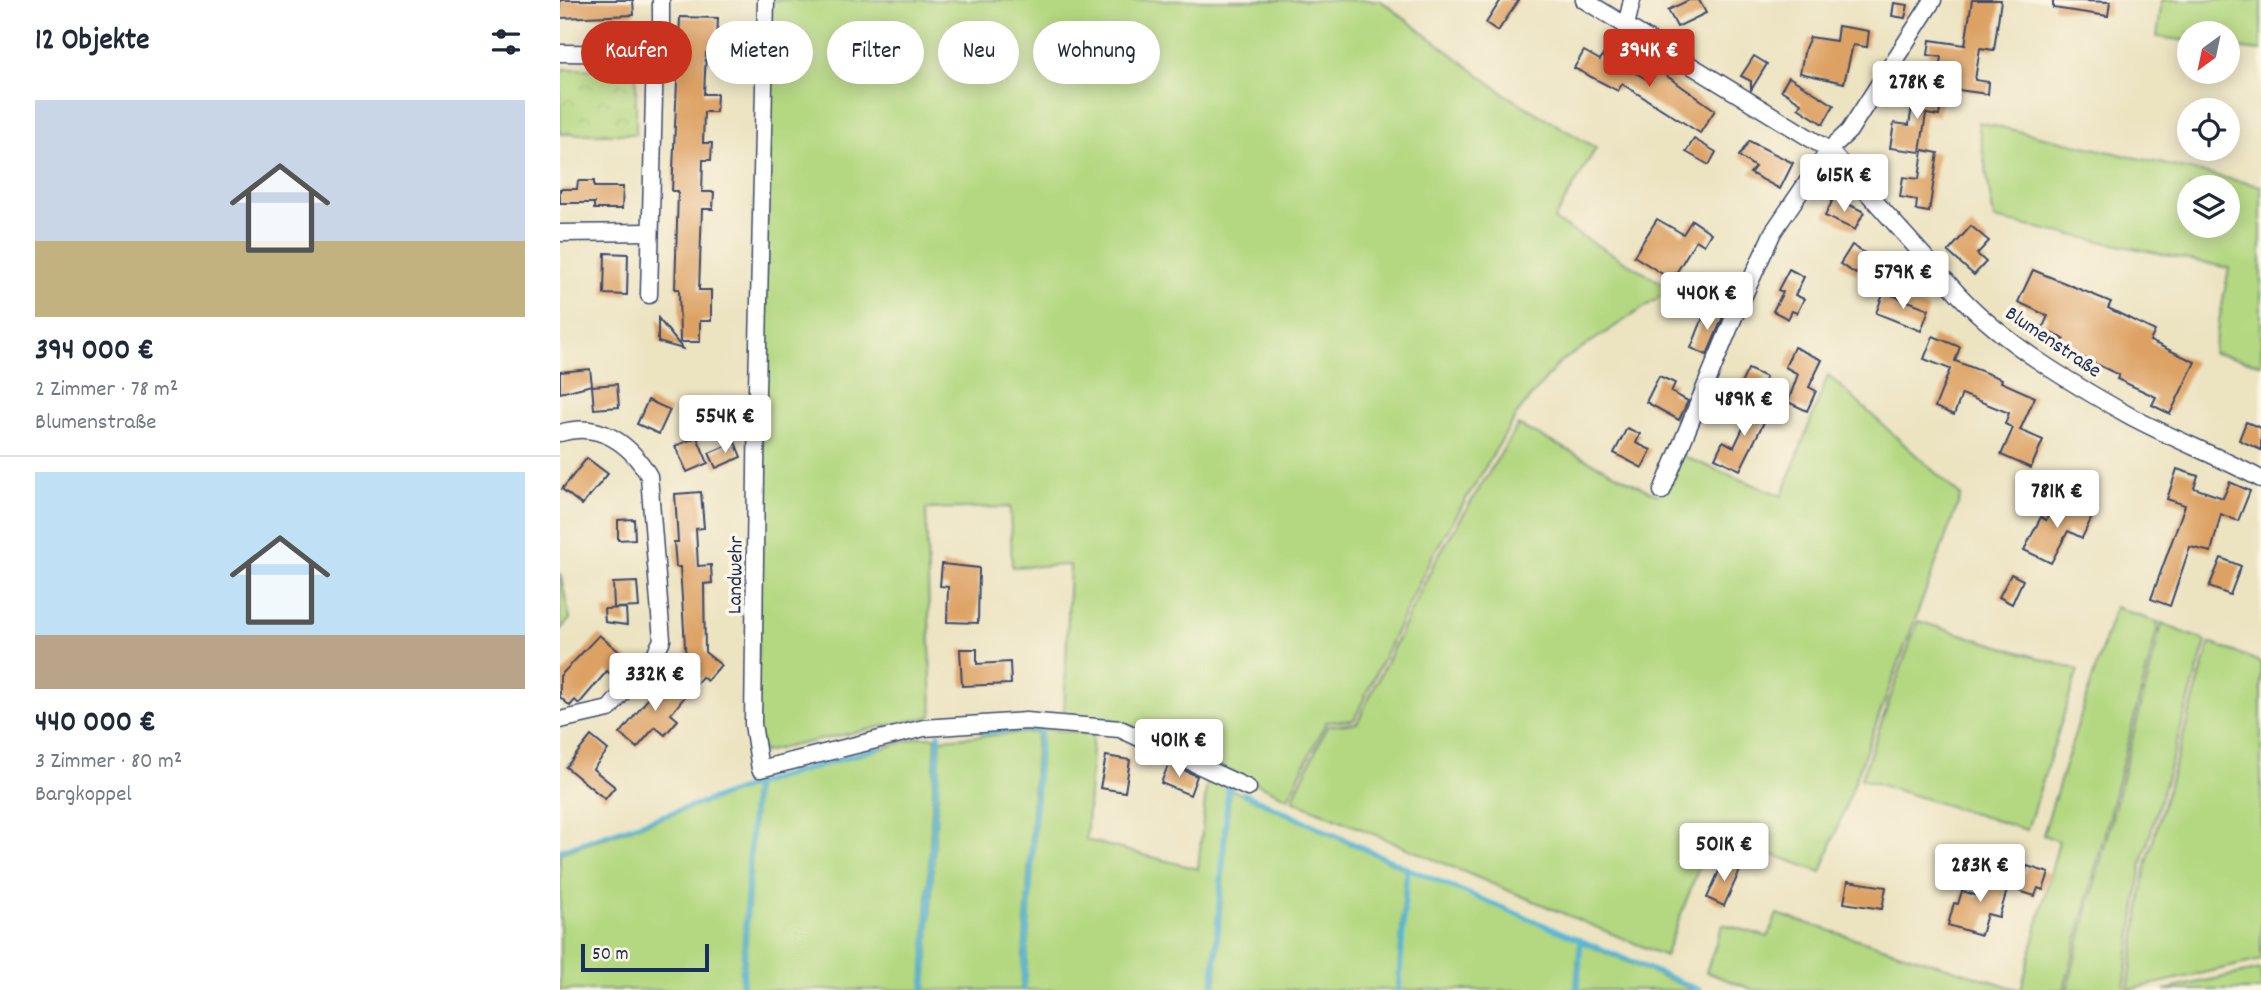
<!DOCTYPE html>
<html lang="de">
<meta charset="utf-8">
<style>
body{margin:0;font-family:Dekko,sans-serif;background:#f6f6f7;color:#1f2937;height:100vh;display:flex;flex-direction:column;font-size:26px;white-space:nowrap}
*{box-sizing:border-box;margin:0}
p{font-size:23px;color:#747a83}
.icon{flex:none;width:38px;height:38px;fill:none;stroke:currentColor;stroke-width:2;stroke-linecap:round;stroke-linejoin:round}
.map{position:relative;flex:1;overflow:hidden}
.sheet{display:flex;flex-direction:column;background:#fff;width:560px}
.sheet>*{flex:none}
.top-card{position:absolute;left:21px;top:21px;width:665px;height:63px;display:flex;gap:14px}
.needle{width:46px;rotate:213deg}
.controls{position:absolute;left:1617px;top:21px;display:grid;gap:14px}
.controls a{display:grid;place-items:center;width:63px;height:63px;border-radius:50%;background:#fff;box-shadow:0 4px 18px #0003;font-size:35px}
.scale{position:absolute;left:21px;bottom:18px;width:128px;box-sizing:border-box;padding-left:7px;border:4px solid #1b2f5e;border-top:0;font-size:19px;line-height:24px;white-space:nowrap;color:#1b2f5e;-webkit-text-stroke:5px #fcf5e5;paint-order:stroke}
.price{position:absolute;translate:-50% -60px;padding:0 16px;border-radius:7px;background:#fff;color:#222;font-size:23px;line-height:46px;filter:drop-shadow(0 2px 4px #0008)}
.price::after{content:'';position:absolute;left:50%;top:42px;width:21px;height:16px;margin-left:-10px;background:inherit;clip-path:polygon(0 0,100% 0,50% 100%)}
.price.on{background:#c8321e;color:#fff}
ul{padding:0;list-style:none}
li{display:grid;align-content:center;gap:14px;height:371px;padding:0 35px}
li+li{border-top:2px solid #e0e1e3}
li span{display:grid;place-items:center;height:217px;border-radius:0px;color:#555}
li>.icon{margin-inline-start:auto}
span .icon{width:126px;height:126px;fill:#fffc;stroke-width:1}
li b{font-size:30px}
h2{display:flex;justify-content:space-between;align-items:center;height:84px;padding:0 35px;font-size:30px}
.chip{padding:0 24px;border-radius:32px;background:#fff;box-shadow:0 4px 18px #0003;font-size:24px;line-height:63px}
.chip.on{background:#c8321e;color:#fff}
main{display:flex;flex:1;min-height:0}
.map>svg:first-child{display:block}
</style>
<main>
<section class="sheet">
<h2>12 Objekte<svg class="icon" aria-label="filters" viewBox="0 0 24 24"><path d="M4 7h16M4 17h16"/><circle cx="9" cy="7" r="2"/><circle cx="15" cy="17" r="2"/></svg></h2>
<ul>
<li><span style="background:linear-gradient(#c9d6e8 65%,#c2b280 0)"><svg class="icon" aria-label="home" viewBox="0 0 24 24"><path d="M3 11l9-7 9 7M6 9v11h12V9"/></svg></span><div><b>394 000 €</b><p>2 Zimmer · 78 m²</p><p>Blumenstraße</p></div></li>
<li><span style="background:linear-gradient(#bfe0f5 75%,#b9a48a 0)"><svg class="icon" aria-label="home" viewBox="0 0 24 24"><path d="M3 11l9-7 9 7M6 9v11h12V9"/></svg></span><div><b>440 000 €</b><p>3 Zimmer · 80 m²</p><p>Bargkoppel</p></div></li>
</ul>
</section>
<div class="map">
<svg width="1701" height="990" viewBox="0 0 1701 990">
<defs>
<pattern id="park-crowns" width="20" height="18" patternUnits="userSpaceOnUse" patternTransform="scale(1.75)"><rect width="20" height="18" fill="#b4d881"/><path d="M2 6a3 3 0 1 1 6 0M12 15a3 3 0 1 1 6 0" fill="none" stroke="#9aba72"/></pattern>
</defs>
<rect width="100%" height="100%" fill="#fcf5e5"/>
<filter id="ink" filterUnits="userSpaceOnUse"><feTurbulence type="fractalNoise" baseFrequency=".0143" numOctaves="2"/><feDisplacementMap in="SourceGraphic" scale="14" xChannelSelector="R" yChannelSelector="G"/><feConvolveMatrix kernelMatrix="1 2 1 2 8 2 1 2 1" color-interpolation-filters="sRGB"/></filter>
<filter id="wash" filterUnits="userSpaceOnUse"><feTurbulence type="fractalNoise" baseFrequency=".00686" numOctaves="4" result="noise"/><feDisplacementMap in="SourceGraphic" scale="28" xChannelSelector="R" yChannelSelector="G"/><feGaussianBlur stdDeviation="1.57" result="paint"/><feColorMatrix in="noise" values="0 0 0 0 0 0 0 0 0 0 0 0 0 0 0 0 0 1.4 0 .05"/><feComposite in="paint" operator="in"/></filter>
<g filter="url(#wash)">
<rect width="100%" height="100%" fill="#ece3c1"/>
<g fill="#b4d881" stroke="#688470" stroke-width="2" fill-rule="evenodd">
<path d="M211 0H820L946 95 1036 148 994 220 1112 289 999 363 959 411 871 558 794 720 766 722 728 798 562 722 504 713 510 565 452 567 450 507 366 509 372 716 203 752 196 725Z"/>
<path d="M1602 0H1701V51L1668 47V33H1629V41L1597 37Z"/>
<path d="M1418 122 1701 186V364L1653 353 1669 268 1434 219ZM1629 187H1668V226H1629Z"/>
<path d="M1268 375 1401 496 1261 872 1152 833 1105 956 732 800 767 726 797 723 875 561 958 425 1097 495 1120 455 1222 496Z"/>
<path d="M0 572 10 619 0 630Z"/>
<path d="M1555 607 1599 623 1504 990H1461L1499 841 1483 835Z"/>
<path d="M1358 621 1518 670 1467 830 1301 779Z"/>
<path d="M1602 624 1646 641 1582 863 1564 990H1507Z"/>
<path d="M1650 643 1701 662V960L1568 990 1586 865Z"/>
<path d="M482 729 533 734 526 840 638 869 648 771 667 783 651 990H465Z"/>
<path d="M477 732 461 990H366L381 739Z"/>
<path d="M360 737H376L362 990H184L196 786Z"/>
<path d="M192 787 180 990H0V853Z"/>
<path d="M670 789 845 869 837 990H655Z"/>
<path d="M848 869 1019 941 1015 990H840Z"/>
<path d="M1217 914 1460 990H1461H1194L1146 972 1163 924 1208 937Z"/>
<path d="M1022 943 1134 990H1019Z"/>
<path d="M1701 969V990H1604Z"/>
</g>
<rect fill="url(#park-crowns)" stroke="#688470" stroke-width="2" x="0" y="69" width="76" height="65"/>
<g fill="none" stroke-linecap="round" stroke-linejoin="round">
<g stroke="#58b7d6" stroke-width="5">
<path d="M423 732 480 729 463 990"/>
<path d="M683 793 847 868 1140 990"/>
<path d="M0 850 194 785 320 747"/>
<path d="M182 990 194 785"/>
<path d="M364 990 379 734"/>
<path d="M653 990 668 786 671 788"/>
<path d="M839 990 847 868"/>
<path d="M1017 990 1021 940"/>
</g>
</g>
<g id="blocks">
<g fill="#dda163">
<path d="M0 0H73L74 15 0 18Z"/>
<path d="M941 0H959L938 31 926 23Z"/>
<path d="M1129 0H1139L1146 13 1117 27 1108 10Z"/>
<path d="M1412 0H1441L1434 50 1420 48 1415 80 1429 82 1428 94 1376 87 1381 57 1368 55 1370 40 1405 45Z"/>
<path d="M1493 0 1550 2 1548 16 1493 8Z"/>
<path d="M1334 3 1348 5 1345 18 1332 16Z"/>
<path d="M120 17 158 18 157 39 172 40V53H146L144 94H157L156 112H144L143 143H152L151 160H143L142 192H154L153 209H142L139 290H151V321H140V342H120L119 289H115L118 191H112Z"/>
<path d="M1278 26 1309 31 1307 47 1293 45 1284 83 1240 73 1245 48 1250 37 1276 41Z"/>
<path d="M1024 51 1040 60 1044 54 1086 79 1094 67 1155 110 1140 133 1062 84 1058 91 1014 68Z"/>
<path d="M1194 56 1207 64 1191 90V81L1181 76Z"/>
<path d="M1229 77 1274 105 1263 124 1238 108 1241 103 1221 90Z"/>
<path d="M1355 88 1383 92 1379 116 1366 114 1360 152 1330 148 1334 123 1349 125Z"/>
<path d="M1134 139 1156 152 1149 165 1126 152Z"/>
<path d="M1189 141 1233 163 1220 189 1190 173 1195 167 1179 156Z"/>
<path d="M1363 150 1378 153 1369 212 1356 210 1357 200 1340 197 1343 177 1359 179Z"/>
<path d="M18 181H34V187H63L62 209H34V203H0V189H17Z"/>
<path d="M1274 197 1304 212 1295 230 1265 216Z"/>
<path d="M1097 219 1123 234 1132 220 1151 233 1144 245 1136 240 1112 280 1074 256Z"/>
<path d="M1411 226 1429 241 1417 254 1426 262 1414 275 1388 252Z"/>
<path d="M1292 245 1308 255 1296 274 1280 264Z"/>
<path d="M45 253 68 254 67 295 44 294Z"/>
<path d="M1229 269 1244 277 1235 295 1244 299 1237 313 1232 311 1228 319 1213 311 1223 292 1218 290Z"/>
<path d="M1473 270 1551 302 1548 308 1595 331 1590 341 1635 362 1610 414 1592 405 1596 397 1557 379 1559 375 1501 347 1504 339 1482 329 1488 316 1458 302Z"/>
<path d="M1324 292 1369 309 1361 331 1316 313Z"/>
<path d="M1146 310 1163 317 1147 355 1131 348Z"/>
<path d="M98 318 123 349 98 342Z"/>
<path d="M1373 336 1400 347 1395 361 1442 379 1441 382 1475 397 1460 430 1483 440 1471 468 1441 455 1453 428 1445 424 1449 413 1402 394 1394 415 1375 407 1390 369 1364 359Z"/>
<path d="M1234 347 1262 360 1249 387 1256 391 1247 411 1228 402 1238 374 1225 367Z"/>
<path d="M30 369 32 385 0 393V372Z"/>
<path d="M1188 369 1206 377 1195 401 1177 392Z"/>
<path d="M1099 376 1115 383 1111 392 1128 401 1119 420 1086 402Z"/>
<path d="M57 384 59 407 34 409 32 386Z"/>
<path d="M88 400 110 410 99 434 77 424Z"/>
<path d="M1196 401 1211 408 1180 470 1155 458 1163 441 1174 447Z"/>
<path d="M1686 422 1701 428V450L1679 440Z"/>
<path d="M1067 428 1080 434 1076 443 1091 450 1082 468 1054 453Z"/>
<path d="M137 437 148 463 127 472 115 446Z"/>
<path d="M175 442 181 457 156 468 149 453Z"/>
<path d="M27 458 48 474 22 505 2 489Z"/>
<path d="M1617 469 1638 476 1634 488 1663 498 1670 482 1690 491 1678 521 1661 514 1651 552 1630 547 1610 606 1591 599 1625 505 1607 499Z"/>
<path d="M141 492 144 528 136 529 138 566 151 565 152 583 144 584 145 652 161 665 147 681 142 677 128 694 120 567H116L114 542H118L115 494Z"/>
<path d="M1497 498 1533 515 1522 538 1508 531 1491 563 1464 550 1481 517 1486 520Z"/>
<path d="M74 519 75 539 58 540V520Z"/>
<path d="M1661 558 1681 566 1670 595 1649 587Z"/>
<path d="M382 564 419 568 418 623 387 622 388 587 380 586Z"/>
<path d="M1451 574 1463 580 1452 604 1439 597Z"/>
<path d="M77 582 79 607 54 608 53 583Z"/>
<path d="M66 608 67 625 45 622 44 609Z"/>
<path d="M39 635 68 659 54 677 47 671 19 704 15 700 10 706 0 697V676Z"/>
<path d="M400 649H417V664L450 662 451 684 402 686Z"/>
<path d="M106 676 127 694 111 714 118 720 105 735 95 727 77 748 60 734Z"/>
<path d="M31 736 48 750 33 769 55 787 45 799 6 767Z"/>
<path d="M546 756 570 760 565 792 540 788Z"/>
<path d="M609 763 637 776 630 795 601 783Z"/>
<path d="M1164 860 1181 868 1164 906 1147 898Z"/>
<path d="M1467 866 1489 873 1483 890 1478 888 1475 896 1459 891Z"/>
<path d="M1426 870 1451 877 1439 917 1427 914 1421 935 1388 925 1394 903 1398 904 1402 891 1418 896Z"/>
<path d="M1288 881 1326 887 1322 909 1284 903Z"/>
</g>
</g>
</g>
<g filter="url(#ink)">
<use href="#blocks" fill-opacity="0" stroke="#3a4a6d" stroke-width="2"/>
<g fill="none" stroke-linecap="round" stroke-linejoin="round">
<g stroke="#3a4a6d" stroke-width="19">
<g id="minor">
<path d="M206 0 197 389 193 724 200 769 364 728 466 721 560 729 688 788"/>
<path d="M1024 0 1269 150 1399 295C1445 344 1511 383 1570 416 1613 439 1658 456 1701 479"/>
<path d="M1066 26 1072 0"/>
<path d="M0 53 95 54"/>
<path d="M0 233 90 232"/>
<path d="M89 295 95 54 101 34V0"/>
<path d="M0 433C39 421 70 443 89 476L102 640 95 654 49 709 0 720"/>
<path d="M1102 491 1174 317 1213 232 1269 150 1289 131 1373 0"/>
</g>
</g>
<use href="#minor" stroke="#fff" stroke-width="16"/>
</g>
</g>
<g text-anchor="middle" stroke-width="7" stroke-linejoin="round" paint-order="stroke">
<g font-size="21" fill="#1b2f5e" stroke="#fcf5e5">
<text transform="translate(1494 341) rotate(34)" y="7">Blumenstraße</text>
<text transform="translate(174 575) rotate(-89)" y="7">Landwehr</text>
</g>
</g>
</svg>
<div class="controls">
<a><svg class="needle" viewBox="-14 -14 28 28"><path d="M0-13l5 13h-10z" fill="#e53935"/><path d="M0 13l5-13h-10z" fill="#747a83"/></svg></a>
<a><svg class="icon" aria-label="locate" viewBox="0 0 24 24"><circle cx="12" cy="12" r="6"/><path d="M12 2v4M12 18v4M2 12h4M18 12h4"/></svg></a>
<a><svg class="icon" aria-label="layers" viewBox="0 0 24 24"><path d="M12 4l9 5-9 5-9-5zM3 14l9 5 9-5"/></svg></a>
</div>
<div class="scale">50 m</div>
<b class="price on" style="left:1089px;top:89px">394K €</b>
<b class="price" style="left:1357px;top:121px">278K €</b>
<b class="price" style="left:1284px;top:214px">615K €</b>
<b class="price" style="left:1343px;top:311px">579K €</b>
<b class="price" style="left:1147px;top:332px">440K €</b>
<b class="price" style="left:1184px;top:438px">489K €</b>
<b class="price" style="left:165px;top:455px">554K €</b>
<b class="price" style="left:1497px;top:530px">781K €</b>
<b class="price" style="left:95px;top:713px">332K €</b>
<b class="price" style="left:619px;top:779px">401K €</b>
<b class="price" style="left:1164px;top:883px">501K €</b>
<b class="price" style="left:1420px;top:904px">283K €</b>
<div class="top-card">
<a class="chip on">Kaufen</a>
<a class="chip">Mieten</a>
<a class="chip">Filter</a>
<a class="chip">Neu</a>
<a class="chip">Wohnung</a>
</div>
</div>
</main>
